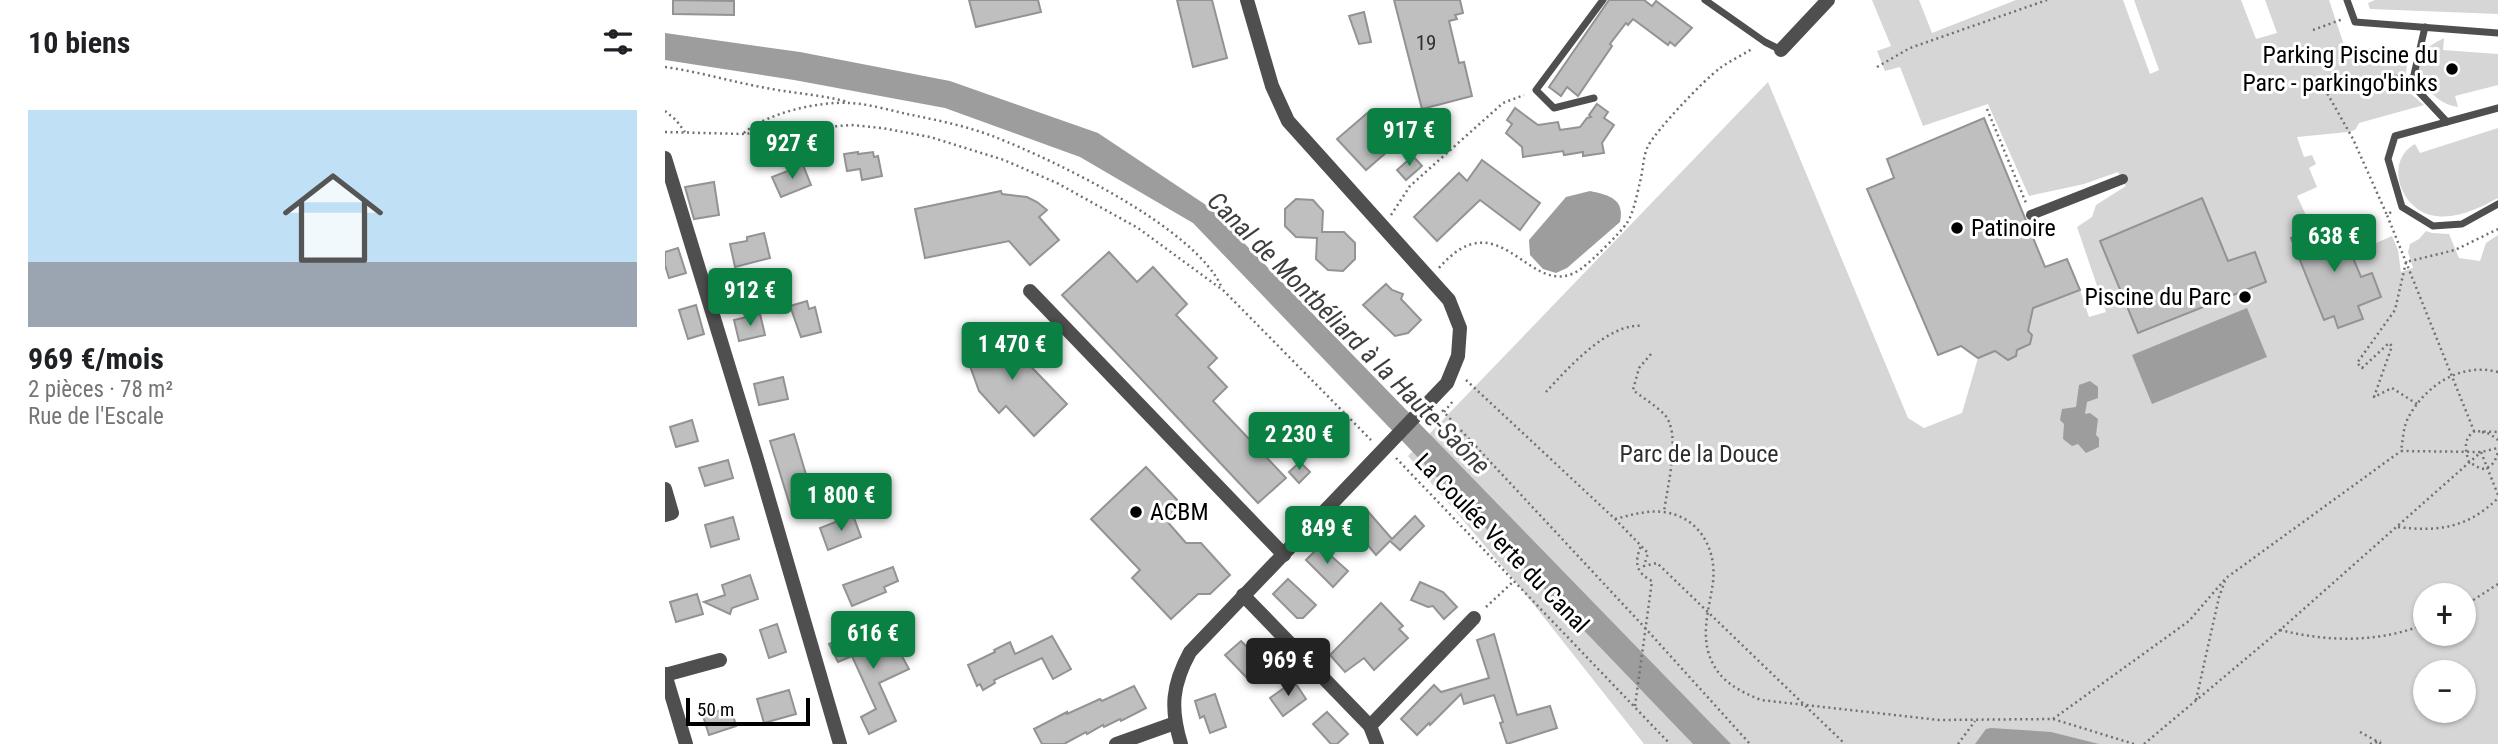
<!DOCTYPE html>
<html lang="fr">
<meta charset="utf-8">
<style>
body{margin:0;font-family:"Roboto Condensed",sans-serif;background:#f2f2f2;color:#202124;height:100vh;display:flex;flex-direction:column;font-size:26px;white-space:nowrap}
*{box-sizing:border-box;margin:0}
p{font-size:23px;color:#757577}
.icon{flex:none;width:38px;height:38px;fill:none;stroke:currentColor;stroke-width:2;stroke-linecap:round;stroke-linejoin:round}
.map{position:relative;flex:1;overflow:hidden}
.sheet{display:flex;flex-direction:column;background:#fff;width:665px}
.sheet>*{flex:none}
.controls{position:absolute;left:1748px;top:583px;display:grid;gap:14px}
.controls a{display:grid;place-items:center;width:63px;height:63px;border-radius:50%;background:#fff;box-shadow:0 2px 5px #0004;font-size:35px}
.scale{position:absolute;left:21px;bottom:18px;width:124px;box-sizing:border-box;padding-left:7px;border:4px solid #000;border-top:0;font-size:19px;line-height:24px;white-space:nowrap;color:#000;-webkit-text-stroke:5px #fff;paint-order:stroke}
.price{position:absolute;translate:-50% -60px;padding:0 16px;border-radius:7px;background:#0b8043;color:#fff;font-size:23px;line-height:46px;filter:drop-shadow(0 2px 4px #0008)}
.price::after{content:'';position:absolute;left:50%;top:42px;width:21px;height:16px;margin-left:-10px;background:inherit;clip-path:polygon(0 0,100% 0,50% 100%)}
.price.selected{background:#222;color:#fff}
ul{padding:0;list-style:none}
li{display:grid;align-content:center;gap:14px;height:371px;padding:0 28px}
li+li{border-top:2px solid #e0e0e0}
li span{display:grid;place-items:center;height:217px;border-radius:0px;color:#555}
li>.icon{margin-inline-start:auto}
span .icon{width:126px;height:126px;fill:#fffc;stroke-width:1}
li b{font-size:30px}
h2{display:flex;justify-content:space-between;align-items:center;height:84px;padding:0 28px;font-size:30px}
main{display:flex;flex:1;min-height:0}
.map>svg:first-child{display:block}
</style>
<main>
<section class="sheet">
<h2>10 biens<svg class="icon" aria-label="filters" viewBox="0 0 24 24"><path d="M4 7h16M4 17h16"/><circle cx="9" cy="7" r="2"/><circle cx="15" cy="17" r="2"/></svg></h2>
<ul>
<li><span style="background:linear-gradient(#bfe0f5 70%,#9aa5b1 0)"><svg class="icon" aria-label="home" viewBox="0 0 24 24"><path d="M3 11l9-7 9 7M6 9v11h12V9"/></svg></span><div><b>969 €/mois</b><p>2 pièces · 78 m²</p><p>Rue de l'Escale</p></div></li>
</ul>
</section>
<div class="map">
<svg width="1833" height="744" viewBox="0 0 1833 744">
<rect width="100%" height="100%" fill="#fff"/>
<g fill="#d6d6d6" fill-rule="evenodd">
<path d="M1207 0H1254L1267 33 1351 0H1458L1485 74 1494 70 1469 0H1576L1591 39 1612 33 1600 0H1664L1680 48 1744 49 1739 88 1759 105 1694 123 1690 130 1683 132 1632 137 1639 157 1647 155 1651 164 1644 168 1652 187 1632 196 1647 228 1671 218 1686 254 1727 236 1733 250 1736 272 1748 268 1743 252 1745 244 1754 239 1761 231 1767 233 1784 234 1794 258 1815 261 1821 243 1833 235V744H979L850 581 743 456 1103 82 1243 418 1259 428 1297 413 1313 358 1335 349 1343 359 1351 356 1353 347 1356 348 1365 344 1367 335 1363 331 1366 318 1357 311 1415 290 1424 317 1441 312 1412 227 1427 217 1431 205 1461 186 1453 172 1419 184 1364 196 1323 104 1258 126 1235 67 1220 71 1212 51 1226 46ZM1760 595H1799V634H1760ZM1760 672H1799V710H1760Z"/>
<path d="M1710 0H1833V14L1705 9 1703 3Z"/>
<path d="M1779 38 1778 50 1833 54V85L1790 96 1793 107C1773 105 1749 81 1755 59 1758 48 1770 43 1779 38Z"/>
<path d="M1833 128V198C1814 208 1793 219 1771 216 1736 212 1718 162 1750 144L1755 153Z"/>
</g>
<g fill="#9d9d9d">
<path d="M0 33 135 52 285 81 433 133 544 207 1066 744H1028L528 223 415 157 280 108 129 80 0 60Z"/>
<path d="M925 191C944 195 960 199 955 222L902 268 891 273 878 269 865 255 864 240 901 197Z"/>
<path d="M1582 308 1602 357 1487 404 1467 355Z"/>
<path d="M1425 381 1433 387V398L1422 402 1420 414 1425 413 1433 419 1431 435 1434 438V447L1421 453 1413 444 1407 446 1398 439 1399 424 1395 420 1397 409 1411 407 1414 385Z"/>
<path d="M1326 728 1386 732 1434 744H1310L1321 729Z"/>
</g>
<g fill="#bfbfbf" stroke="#939393" stroke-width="2">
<path d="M8 0 69 1V15L8 14Z"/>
<path d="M304 0H373L376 12 311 27Z"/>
<path d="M512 0H547L562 58 528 67Z"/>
<path d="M729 0H795L798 13 790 15 792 19 784 21 794 63 799 62 807 96 757 109Z"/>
<path d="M944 0H979L987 6 991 1 1027 28 1010 46 1005 42 1003 45 968 19 963 25 961 23 945 44 947 46 913 96 902 87 896 96 884 87Z"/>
<path d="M699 12 706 42 694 44 684 16Z"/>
<path d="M932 104 943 112 939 118 949 125 937 143 939 153 918 156V152L899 155 898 151 858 157 857 147 841 133 847 124 842 120 850 108 873 125 893 122 895 130 915 127 922 118 926 117 924 115Z"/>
<path d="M706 110 729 135 717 145 723 151 701 170 672 139Z"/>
<path d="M1319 118 1380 267 1402 259 1415 290 1368 308 1363 331 1367 335 1365 344 1352 350 1351 356 1343 360 1330 351 1313 358 1296 346 1273 355 1202 189 1229 178 1222 159Z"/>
<path d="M193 152V154L208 152 209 157 213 156 217 176 197 180 195 169 182 171 179 154Z"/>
<path d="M748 156 757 166 741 180 732 170Z"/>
<path d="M817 160 875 203 855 230 815 200 772 241 749 217 794 173 802 181Z"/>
<path d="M138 165 146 185 116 197 107 177Z"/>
<path d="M49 182 54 215 29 219 20 187Z"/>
<path d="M336 191 337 194 362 197 372 202 382 210 374 217 394 240 365 265 344 241 260 258 250 209Z"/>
<path d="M1537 198 1563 261 1590 252 1601 282 1473 333 1435 241Z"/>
<path d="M631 199 648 200 658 211 657 232H679L690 243V259L678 271 663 270 651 259 652 238 631 237 620 226V209Z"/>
<path d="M1671 218 1696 277 1707 273 1716 297 1693 306 1698 319 1673 328 1669 316 1659 320 1626 238Z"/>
<path d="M99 233 105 258 70 267 65 244 82 241V237Z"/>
<path d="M13 248 21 273 4 278 0 265V252Z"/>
<path d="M444 252 472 282 488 267 522 304 511 315 552 358 543 367 562 387 548 401 621 478 593 503 397 295Z"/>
<path d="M721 284 727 290 738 294 736 299 756 320 743 333 730 336 698 305Z"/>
<path d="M142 301 144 309 150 307 156 332 136 337 125 306Z"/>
<path d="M31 305 39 334 23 339 14 310Z"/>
<path d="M95 314 100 335 74 341 69 320Z"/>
<path d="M328 327 402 404 369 436 341 406 334 413 314 391 300 352Z"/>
<path d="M118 377 123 399 94 405 89 384Z"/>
<path d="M27 420 33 441 11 447 5 427Z"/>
<path d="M129 434 145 488 152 486 157 503 127 512 105 441Z"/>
<path d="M63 460 68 478 40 486 34 468Z"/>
<path d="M635 462 645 472 634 483 624 472Z"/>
<path d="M481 467 516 504 500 519 521 543H536L565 575 545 594H533L506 619 467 578 475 570 426 519Z"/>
<path d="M700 508 727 539 750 516 759 526 735 550 725 541 711 555 692 532 679 543 672 536Z"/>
<path d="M188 515 196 537 163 550 155 528Z"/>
<path d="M68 517 74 539 46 547 40 525Z"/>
<path d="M655 546 683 571 668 587 641 560Z"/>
<path d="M228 567 233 581 219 587 221 592 187 606 178 585Z"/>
<path d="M85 575 93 599 67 608 65 614 39 602 60 595 57 585Z"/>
<path d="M623 579 651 605 638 618H632L608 594Z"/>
<path d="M755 582 778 592 792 607 779 619 768 606 763 607 746 600Z"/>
<path d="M32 594 38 614 11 622 5 602Z"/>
<path d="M716 603 738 626 734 629 743 638 709 670 699 658 680 672 665 655Z"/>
<path d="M112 624 121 652 104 658 95 630Z"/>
<path d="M195 629 201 641 223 631 244 669 214 683 231 721 204 734 196 717 211 709 187 656 173 662 164 644Z"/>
<path d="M829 634 852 715 885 706 892 728 842 744 835 723 838 722 829 695 799 704 796 694 765 725 764 723 752 735 736 719 769 685 776 692 824 678 812 640Z"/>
<path d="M387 636 406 669 388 679 377 658 329 680 330 683 318 690 315 684 312 686 303 665 330 652 329 650 345 642 350 654Z"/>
<path d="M576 641 593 658 591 660 597 666 583 679 560 655Z"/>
<path d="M629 681 641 699 618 716 605 698Z"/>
<path d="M469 686 481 708 456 721 455 719 439 727 438 725 422 734 421 732 399 744H377L369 729 402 712V714L435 699 437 701Z"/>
<path d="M124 690 131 714 99 723 92 699Z"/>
<path d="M550 694 561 727 545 733 539 716 535 718 530 701Z"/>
<path d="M66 707 71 726 44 735 38 716Z"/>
<path d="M662 712 683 734 672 744H666L648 724Z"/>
</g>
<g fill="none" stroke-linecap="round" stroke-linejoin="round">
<g stroke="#717171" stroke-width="2.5" stroke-dasharray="2 3.5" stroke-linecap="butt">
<path d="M1648 30 1678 19"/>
<path d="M0 67C36 72 71 83 107 89 133 94 158 95 183 102"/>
<path d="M1212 67 1245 48 1382 0"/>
<path d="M1657 84 1688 139 1722 215"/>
<path d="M1322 109 1361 203"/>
<path d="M0 111 11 120 20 132"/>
<path d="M0 132 77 134 186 125 217 128 265 137 339 160 392 183 473 228 559 291 706 440"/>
<path d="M79 133C102 113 154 101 185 103 204 104 224 110 242 114 271 120 302 126 330 137 391 161 531 228 557 288"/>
<path d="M1726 212 1722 215 1809 431 1833 432"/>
<path d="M726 215 745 186 838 103 859 95"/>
<path d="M774 268C837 195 866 307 917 268 928 260 955 233 962 223 969 212 972 194 975 182 978 171 978 156 983 146 993 128 1038 81 1055 68 1065 61 1077 55 1087 49"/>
<path d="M986 354 974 368 968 390C978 398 990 405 999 414 1017 433 1002 487 999 512"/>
<path d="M1833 372C1795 362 1760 386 1743 418 1738 428 1738 440 1736 451L1816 452 1833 448"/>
<path d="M801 380 950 519 983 553 979 566 992 563 1180 744"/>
<path d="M881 392C903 368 944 322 978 326"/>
<path d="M1752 404 1727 388 1709 397 1727 346 1724 343 1697 368 1692 363 1730 310 1741 262 1790 250 1833 229"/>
<path d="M777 410 982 630 1085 744"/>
<path d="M779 412 788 401"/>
<path d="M1810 431C1798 438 1800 450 1804 462L1816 469C1827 468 1830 462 1833 452"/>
<path d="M1817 432 1825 434 1833 440"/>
<path d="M1816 452 1833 495"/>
<path d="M731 458 1005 744"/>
<path d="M950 519C966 515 981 510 998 512 1033 516 1052 548 1048 582 1045 605 1037 628 1043 651 1051 680 1072 690 1096 700L1274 720 1388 719 1469 744"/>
<path d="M1733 527C1773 532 1803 528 1833 498"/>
<path d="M1799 606 1833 584"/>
<path d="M821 607 849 581"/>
<path d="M1615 630C1663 642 1714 643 1760 624"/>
<path d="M1531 700 1554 597 1560 581"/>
<path d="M970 706 987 581C971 573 969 562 976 546"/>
<path d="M1388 719 1524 621 1561 578 1736 451"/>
<path d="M1695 732 1717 744"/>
<path d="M1293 744 1310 721"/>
<path d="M1479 744 1615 630 1816 452"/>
<path d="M1705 744 1716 741"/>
</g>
<g stroke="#4f4f4f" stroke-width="7">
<path d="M1040 0 1100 42 1116 50"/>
<path d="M1682 0 1690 22 1833 33"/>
<path d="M1722 78 1748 79 1754 92 1782 122"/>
<path d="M1748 79 1760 27"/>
<path d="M929 98 889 108 871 90 938 0"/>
<path d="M1833 108 1730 136 1723 159 1737 207 1768 226 1797 224 1833 204"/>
</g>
<path stroke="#4f4f4f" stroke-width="10" d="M1366 215 1458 179"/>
<g stroke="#4f4f4f" stroke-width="14">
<path d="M1116 50 1163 0"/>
<path d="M0 158 92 459 175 744"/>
<path d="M365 291 619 555"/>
<path d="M0 489 7 513 0 515"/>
<path d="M578 595 705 726 712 744"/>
<path d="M0 674 21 744"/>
<path d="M0 675 55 660"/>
<path d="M705 726 809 618"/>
<path d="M451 744 510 723"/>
<path d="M516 744C505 708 507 685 525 652L782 383 793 356 795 328 784 300 623 121 607 86 582 0"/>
</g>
</g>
<g fill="#000" stroke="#fff" stroke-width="2.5">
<circle cx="1787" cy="69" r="7"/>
<circle cx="1292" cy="228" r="7"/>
<circle cx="1580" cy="297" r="7"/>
<circle cx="471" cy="512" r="7"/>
</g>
<g text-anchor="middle" stroke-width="6" stroke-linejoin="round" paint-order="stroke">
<g font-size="21" fill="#303030">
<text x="761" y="50">19</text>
</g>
<g font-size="24" fill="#000" stroke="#fff" text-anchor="end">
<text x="1773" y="63">Parking Piscine du<tspan x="1773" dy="28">Parc - parkingo'binks</tspan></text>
<text x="1306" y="236" text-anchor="start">Patinoire</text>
<text x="1566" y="305">Piscine du Parc</text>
<text x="485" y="520" text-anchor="start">ACBM</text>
</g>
<g font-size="24" fill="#2d2d2d" stroke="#fff">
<text x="1034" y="462">Parc de la Douce</text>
</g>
<g font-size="24" fill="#000" stroke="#fff">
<text transform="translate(837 543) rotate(46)" y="8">La Coulée Verte du Canal</text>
</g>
<g font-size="26" font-style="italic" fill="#3e3e3e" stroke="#fff">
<text transform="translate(684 333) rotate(45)" y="9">Canal de Montbéliard à la Haute-Saône</text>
</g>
</g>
</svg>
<div class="controls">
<a>+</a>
<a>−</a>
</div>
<div class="scale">50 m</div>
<b class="price" style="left:744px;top:168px">917 €</b>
<b class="price" style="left:127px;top:181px">927 €</b>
<b class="price" style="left:1669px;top:274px">638 €</b>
<b class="price" style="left:85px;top:328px">912 €</b>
<b class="price" style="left:347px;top:382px">1 470 €</b>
<b class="price" style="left:634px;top:472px">2 230 €</b>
<b class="price" style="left:176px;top:533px">1 800 €</b>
<b class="price" style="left:662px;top:566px">849 €</b>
<b class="price" style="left:208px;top:671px">616 €</b>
<b class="price selected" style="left:623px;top:698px">969 €</b>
</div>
</main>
